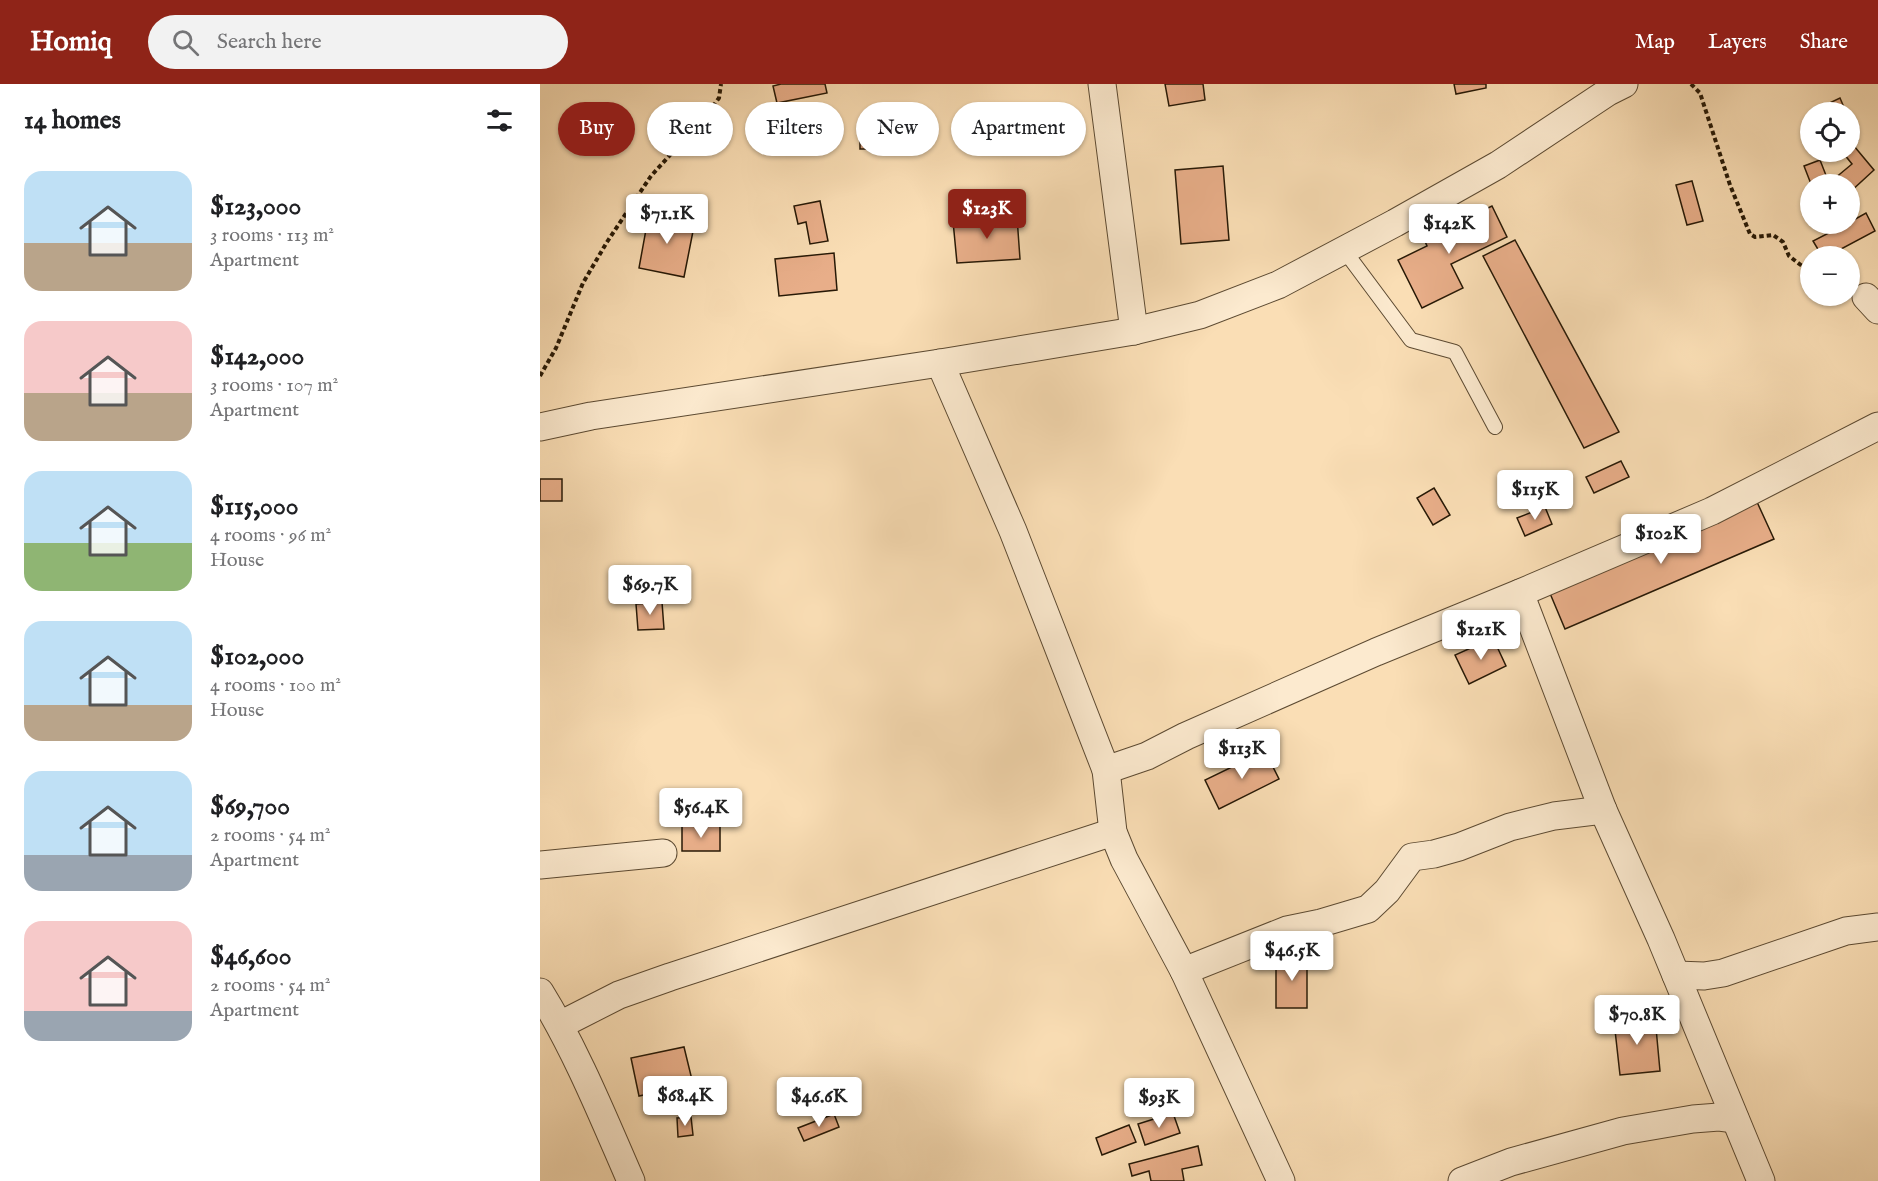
<!DOCTYPE html>
<meta charset="utf-8">
<style>
body{margin:0;font-family:"IM FELL English",serif;background:#f2f2f2;color:#202124;height:100vh;display:flex;flex-direction:column;font-size:22px;white-space:nowrap}
*{box-sizing:border-box;margin:0}
p{font-size:20px;color:#757577}
.icon{flex:none;width:33px;height:33px;fill:none;stroke:currentColor;stroke-width:2;stroke-linecap:round;stroke-linejoin:round}
.map{position:relative;flex:1;overflow:hidden}
.panel{display:flex;flex-direction:column;background:#fff;width:540px}
.panel>*{flex:none}
.guide{position:absolute;left:18px;top:18px;width:570px;height:54px;display:flex;gap:12px}
.tools{position:absolute;left:1260px;top:18px;display:grid;gap:12px}
.tools a{display:grid;place-items:center;width:60px;height:60px;border-radius:50%;background:#fff;box-shadow:0 2px 4px #0004;font-size:30px}
.price{position:absolute;translate:-50% -51px;padding:0 14px;border-radius:6px;background:#fff;color:#222;font-size:20px;line-height:39px;filter:drop-shadow(0 2px 3px #0008)}
.price::after{content:'';position:absolute;left:50%;top:36px;width:18px;height:14px;margin-left:-9px;background:inherit;clip-path:polygon(0 0,100% 0,50% 100%)}
.price.active{background:#8f2418;color:#fff}
ul{padding:0;list-style:none}
li{display:flex;align-items:center;gap:18px;height:150px;padding:0 24px}
li span{display:grid;place-items:center;flex:none;width:168px;height:120px;border-radius:18px;color:#555}
li>.icon{margin-inline-start:auto}
span .icon{width:72px;height:72px;fill:#fffc;stroke-width:1}
li b{font-size:26px}
h2{display:flex;justify-content:space-between;align-items:center;height:72px;padding:0 24px;font-size:26px}
.tag{padding:0 21px;border-radius:27px;background:#fff;box-shadow:0 2px 4px #0004;font-size:21px;line-height:54px}
.tag.active{background:#8f2418;color:#fff}
header{display:flex;align-items:center;gap:36px;box-sizing:border-box;height:84px;padding:0 30px;background:#8f2418;color:#fff}
header strong{font-size:28px}
nav{display:flex;gap:33px;margin-inline-start:auto;font-size:21px}
.search{width:420px;height:54px;background:#f2f2f2;display:flex;align-items:center;gap:15px;box-sizing:border-box;padding:0 21px;border-radius:33px;color:#757577;font-size:22px}
main{display:flex;flex:1;min-height:0}
.map>svg:first-child{display:block}
</style>
<header>
<strong>Homiq</strong>
<div class="search"><svg class="icon" aria-label="search" viewBox="0 0 24 24"><circle cx="10" cy="10" r="6"/><path d="M15 15l6 6"/></svg>Search here</div>
<nav><a>Map</a><a>Layers</a><a>Share</a></nav>
</header>
<main>
<section class="panel">
<h2>14 homes<svg class="icon" aria-label="filters" viewBox="0 0 24 24"><path d="M4 7h16M4 17h16"/><circle cx="9" cy="7" r="2"/><circle cx="15" cy="17" r="2"/></svg></h2>
<ul>
<li><span style="background:linear-gradient(#bfe0f5 60%,#b9a48a 0)"><svg class="icon" aria-label="home" viewBox="0 0 24 24"><path d="M3 11l9-7 9 7M6 9v11h12V9"/></svg></span><div><b>$123,000</b><p>3 rooms · 113 m²</p><p>Apartment</p></div></li>
<li><span style="background:linear-gradient(#f6c9c9 60%,#b9a48a 0)"><svg class="icon" aria-label="home" viewBox="0 0 24 24"><path d="M3 11l9-7 9 7M6 9v11h12V9"/></svg></span><div><b>$142,000</b><p>3 rooms · 107 m²</p><p>Apartment</p></div></li>
<li><span style="background:linear-gradient(#bfe0f5 60%,#8fb573 0)"><svg class="icon" aria-label="home" viewBox="0 0 24 24"><path d="M3 11l9-7 9 7M6 9v11h12V9"/></svg></span><div><b>$115,000</b><p>4 rooms · 96 m²</p><p>House</p></div></li>
<li><span style="background:linear-gradient(#bfe0f5 70%,#b9a48a 0)"><svg class="icon" aria-label="home" viewBox="0 0 24 24"><path d="M3 11l9-7 9 7M6 9v11h12V9"/></svg></span><div><b>$102,000</b><p>4 rooms · 100 m²</p><p>House</p></div></li>
<li><span style="background:linear-gradient(#bfe0f5 70%,#9aa5b1 0)"><svg class="icon" aria-label="home" viewBox="0 0 24 24"><path d="M3 11l9-7 9 7M6 9v11h12V9"/></svg></span><div><b>$69,700</b><p>2 rooms · 54 m²</p><p>Apartment</p></div></li>
<li><span style="background:linear-gradient(#f6c9c9 75%,#9aa5b1 0)"><svg class="icon" aria-label="home" viewBox="0 0 24 24"><path d="M3 11l9-7 9 7M6 9v11h12V9"/></svg></span><div><b>$46,600</b><p>2 rooms · 54 m²</p><p>Apartment</p></div></li>
</ul>
</section>
<div class="map">
<svg width="1338" height="1097" viewBox="0 0 1338 1097">
<rect width="100%" height="100%" fill="#fadeb5"/>
<filter id="stains"><feTurbulence type="fractalNoise" baseFrequency=".00333" numOctaves="4"/><feColorMatrix values="0 0 0 0 .2 0 0 0 0 .09 0 0 0 0 .02 0 0 0 .5 -.17"/></filter>
<radialGradient id="worn" r=".72"><stop offset=".6" stop-color="#630" stop-opacity="0"/><stop offset="1" stop-color="#630" stop-opacity=".3"/></radialGradient>
<g fill="#e8ae89" stroke="#271906" stroke-width="1.5">
<path d="M241 0H285L287 9 237 19 233 2Z"/>
<path d="M625 0H663L665 16 629 22Z"/>
<path d="M914 0H946V4L916 10Z"/>
<path d="M1300 14 1306 28H1286L1283 22Z"/>
<path d="M1310 36 1318 56 1310 59Z"/>
<rect x="320" y="46" width="46" height="19"/>
<path d="M1314 62 1334 86 1310 108V100H1288L1312 80 1304 70Z"/>
<path d="M1280 76 1289 99 1271 100 1264 82Z"/>
<path d="M683 82 689 156 641 160 635 86Z"/>
<path d="M1152 97 1163 137 1147 141 1136 101Z"/>
<path d="M280 117 288 157 270 160 266 138 258 140 254 122Z"/>
<path d="M952 122 967 153 911 180 923 204 882 224 858 176 887 162 884 155Z"/>
<path d="M109 129 155 137 144 193 99 184Z"/>
<path d="M1326 129 1335 147 1288 172H1282L1273 157 1306 140H1310V138Z"/>
<path d="M477 133 480 175 417 179 413 137Z"/>
<path d="M975 156 1079 348 1044 364 943 172Z"/>
<path d="M294 169 297 206 239 212 235 175Z"/>
<path d="M1081 377 1089 393 1054 409 1046 393Z"/>
<rect x="0" y="395" width="22" height="22"/>
<path d="M894 404 910 431 893 441 877 414Z"/>
<path d="M1217 418 1234 455 1025 545 1009 507Z"/>
<path d="M1005 423 1012 440 985 452 977 434Z"/>
<path d="M122 518 124 545 98 546 96 520Z"/>
<path d="M953 554 966 582 929 600 915 571Z"/>
<path d="M725 667 739 695 679 725 665 696Z"/>
<rect x="142" y="742" width="38" height="25"/>
<rect x="736" y="873" width="31" height="51"/>
<path d="M1115 933 1120 987 1080 991 1074 937Z"/>
<path d="M144 963 153 1000 99 1012 91 974Z"/>
<path d="M633 1029 640 1049 605 1061 598 1040Z"/>
<path d="M294 1030 299 1043 264 1057 258 1044Z"/>
<path d="M151 1033 153 1051 138 1053 137 1034Z"/>
<path d="M589 1041 596 1058 562 1071 556 1054Z"/>
<path d="M658 1062 662 1081 642 1085 644 1097H611L609 1087 592 1092 589 1080Z"/>
</g>
<g fill="none" stroke-linecap="round" stroke-linejoin="round">
<g stroke="#5c4a32" stroke-width="16">
<path id="service" d="M804 166 871 256 915 268 955 343"/>
</g>
<g stroke="#5c4a32" stroke-width="29">
<g id="minor">
<path d="M562 0 594 247"/>
<path d="M1326 213 1338 226"/>
<path d="M400 279 473 447 566 686 607 672 646 652 836 568 980 509 1172 427 1338 342"/>
<path d="M0 343 51 332 400 279 594 247 660 231 738 201 855 139 958 81 1068 8 1084 0"/>
<path d="M980 509 1063 726 1121 855 1221 1097"/>
<path d="M566 686 573 748 584 775 644 887 741 1097"/>
<path d="M0 781 123 769"/>
<path d="M644 887 747 846 781 839 828 825 847 807 872 773 894 770 919 763 970 743 1014 732 1063 726"/>
<path d="M1136 891 1164 892 1183 889 1306 847 1338 843"/>
<path d="M0 908C37 968 63 1033 91 1097"/>
<path d="M20 941 79 911 130 893 573 748"/>
<path d="M922 1097 971 1078 1083 1047 1153 1035 1179 1033 1195 1035"/>
</g>
</g>
<g stroke="#271906" stroke-width="4" stroke-dasharray="4.5 3" stroke-linecap="butt">
<path d="M1151 0 1160 9 1190 101 1210 150 1215 153 1233 151 1243 158 1249 172 1270 188"/>
<path d="M0 292 16 264 43 199 67 158 111 92 168 29 179 14 181 0"/>
</g>
<use href="#service" stroke="#fceacf" stroke-width="14"/>
<use href="#minor" stroke="#fceacf" stroke-width="27"/>
</g>
<rect width="100%" height="100%" filter="url(#stains)"/>
<rect width="100%" height="100%" fill="url(#worn)"/>
</svg>
<div class="tools">
<a><svg class="icon" aria-label="locate" viewBox="0 0 24 24"><circle cx="12" cy="12" r="6"/><path d="M12 2v4M12 18v4M2 12h4M18 12h4"/></svg></a>
<a>+</a>
<a>−</a>
</div>
<b class="price active" style="left:447px;top:156px">$123K</b>
<b class="price" style="left:127px;top:161px">$71.1K</b>
<b class="price" style="left:909px;top:171px">$142K</b>
<b class="price" style="left:995px;top:437px">$115K</b>
<b class="price" style="left:1121px;top:481px">$102K</b>
<b class="price" style="left:110px;top:532px">$69.7K</b>
<b class="price" style="left:941px;top:577px">$121K</b>
<b class="price" style="left:702px;top:696px">$113K</b>
<b class="price" style="left:161px;top:755px">$56.4K</b>
<b class="price" style="left:752px;top:898px">$46.5K</b>
<b class="price" style="left:1097px;top:962px">$70.8K</b>
<b class="price" style="left:145px;top:1043px">$68.4K</b>
<b class="price" style="left:279px;top:1044px">$46.6K</b>
<b class="price" style="left:619px;top:1045px">$93K</b>
<div class="guide">
<a class="tag active">Buy</a>
<a class="tag">Rent</a>
<a class="tag">Filters</a>
<a class="tag">New</a>
<a class="tag">Apartment</a>
</div>
</div>
</main>
